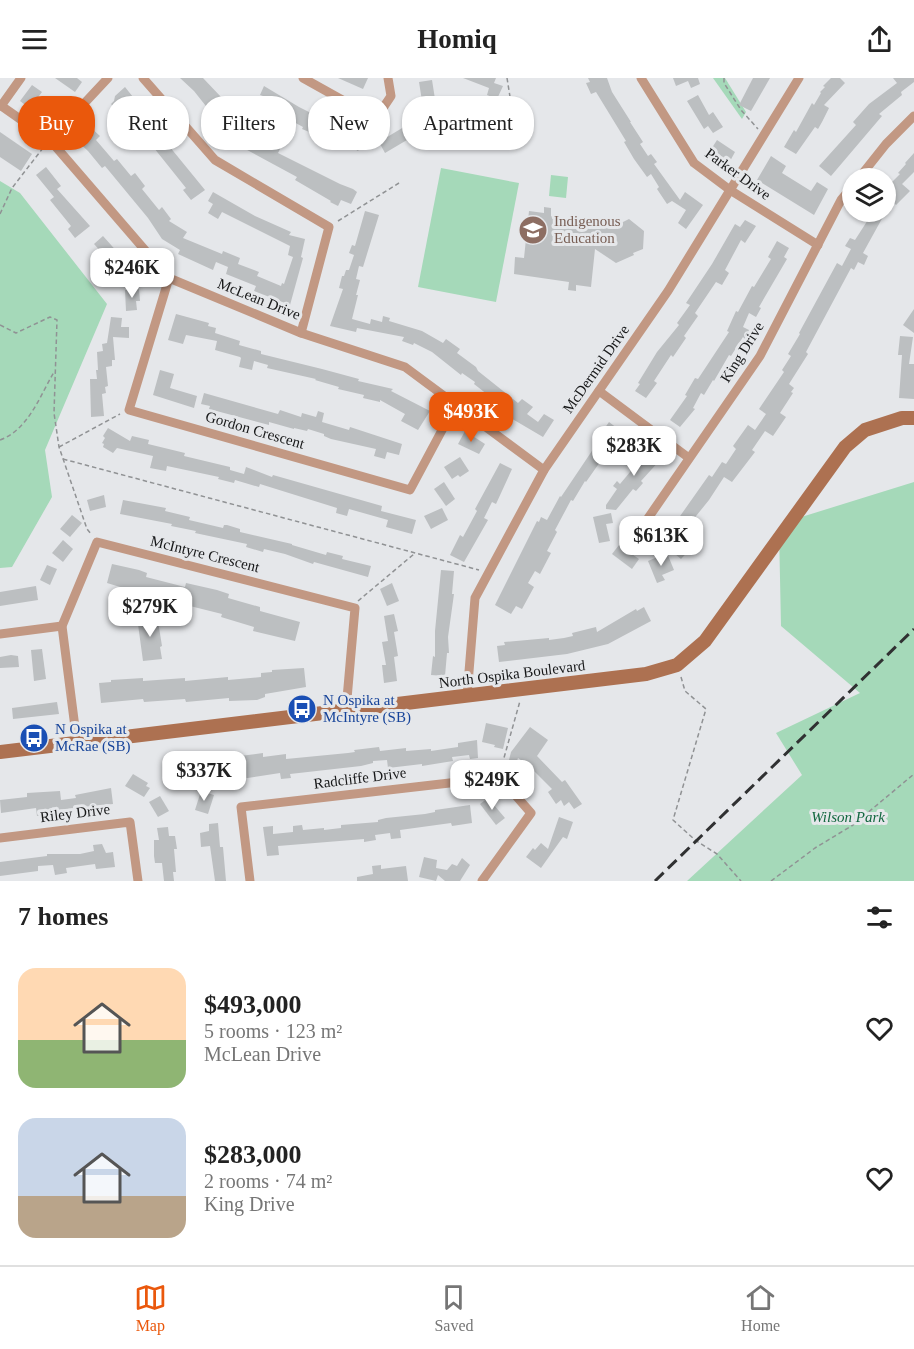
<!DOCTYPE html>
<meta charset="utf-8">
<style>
body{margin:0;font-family:Georgia,serif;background:#f2f2f2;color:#222;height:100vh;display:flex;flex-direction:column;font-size:22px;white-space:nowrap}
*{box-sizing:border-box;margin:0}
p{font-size:20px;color:#767676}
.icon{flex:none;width:33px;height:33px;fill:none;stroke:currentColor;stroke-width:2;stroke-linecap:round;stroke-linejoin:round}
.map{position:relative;height:803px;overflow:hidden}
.drawer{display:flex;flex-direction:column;background:#fff;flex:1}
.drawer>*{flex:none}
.guide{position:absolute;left:18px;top:18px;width:600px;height:54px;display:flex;gap:12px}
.fabs{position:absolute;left:842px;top:90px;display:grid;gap:12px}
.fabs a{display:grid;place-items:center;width:54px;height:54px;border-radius:50%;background:#fff;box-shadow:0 2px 4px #0004;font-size:30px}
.price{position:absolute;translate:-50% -51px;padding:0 14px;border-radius:12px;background:#fff;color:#222;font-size:20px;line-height:39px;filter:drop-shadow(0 2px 3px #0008)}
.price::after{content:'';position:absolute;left:50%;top:36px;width:18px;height:14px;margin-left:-9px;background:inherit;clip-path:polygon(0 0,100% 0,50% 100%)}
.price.active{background:#ea580c;color:#fff}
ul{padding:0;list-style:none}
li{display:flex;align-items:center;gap:18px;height:150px;padding:0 18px}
li span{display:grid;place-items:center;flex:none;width:168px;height:120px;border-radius:18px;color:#555}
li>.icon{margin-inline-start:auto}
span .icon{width:72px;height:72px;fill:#fffc;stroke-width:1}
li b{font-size:26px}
h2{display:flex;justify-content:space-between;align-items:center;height:72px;padding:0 18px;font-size:26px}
.pill{padding:0 21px;border-radius:24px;background:#fff;box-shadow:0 2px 4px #0004;font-size:21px;line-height:54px}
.pill.active{background:#ea580c;color:#fff}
header{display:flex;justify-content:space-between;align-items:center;height:78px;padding:0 18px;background:#fff;font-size:27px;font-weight:700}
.tab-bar{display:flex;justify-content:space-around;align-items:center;height:84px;border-top:2px solid #e0e0e0;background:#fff;font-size:16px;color:#767676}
.tab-bar a{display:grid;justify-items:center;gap:3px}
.tab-bar .active{color:#ea580c}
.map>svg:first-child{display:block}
</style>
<header><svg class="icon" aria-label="menu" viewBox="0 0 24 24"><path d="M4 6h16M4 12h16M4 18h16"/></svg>Homiq<svg class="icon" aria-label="share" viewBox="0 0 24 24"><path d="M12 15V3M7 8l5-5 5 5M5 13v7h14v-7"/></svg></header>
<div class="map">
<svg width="914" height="803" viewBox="0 0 914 803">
<rect width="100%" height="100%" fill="#e5e7ea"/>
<g fill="#a5d9b9">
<path d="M713 0H725L746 34 742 41Z"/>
<path d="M441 90 519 105 496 224 418 209Z"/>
<path d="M551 97 568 99 566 120 549 118Z"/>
<path d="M0 103 20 115 107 226 45 372 52 419 12 489 0 490Z"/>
<path d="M914 404V803H687L802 697 776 655 860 615 781 548 779 452 795 441Z"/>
</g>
<g fill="#bcbfc1">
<path d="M55 0H77L82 4 75 14Z"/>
<path d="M180 0H203L222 20 217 24 235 43 239 40 252 53 281 69 278 75 340 106 353 111 357 114 351 126 341 122 338 128 330 124 331 123 295 102 297 99 236 66 194 13Z"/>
<path d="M338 0H368L363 11Z"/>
<path d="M463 0H496L494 5 503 8 497 21 487 17 489 10Z"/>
<path d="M588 0H607L612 14 631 44H630L643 64 640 66 648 78 651 76 657 84 654 86 680 122 685 114 703 127 686 151 678 145 686 132 672 123 667 126 657 111 659 109 651 96 647 99 634 81 624 64 626 63 596 14 591 16 586 5 590 4Z"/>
<path d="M673 0H698L700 6 691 10 688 3 676 8Z"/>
<path d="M753 0H770L751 33 739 27Z"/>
<path d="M831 0H840L845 5 824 27 829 30 822 44 818 51 815 49 796 76 784 69 794 52 796 54 812 25 814 27 821 15 820 14 825 9 823 8Z"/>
<path d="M893 0H914V4L901 14 902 17 879 36 882 38 831 98 819 88 856 47 853 44 869 26 897 5Z"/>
<path d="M432 2 435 21 422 23 419 4Z"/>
<path d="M32 7 42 14 36 22 39 25 35 30 31 28 29 30 20 23Z"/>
<path d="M264 8 299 29 327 43 329 40 344 48 342 51 356 59 371 61 370 70 361 69 358 73 317 49 314 56 302 51 303 49 259 25 263 18 260 17Z"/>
<path d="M125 9 149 39 147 41 205 112 191 122 183 112 186 110 142 55 145 52 125 28 118 34 111 26 114 23 115 18Z"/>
<path d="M698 17 709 37 713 34 723 49 713 55 708 48 704 51 687 23Z"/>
<path d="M427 35 434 46 385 75 379 64Z"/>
<path d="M90 49 100 58 96 62 114 83 117 81 131 98 135 95 145 108 142 111 159 132 162 129 171 141 169 143 187 154 183 160 222 176 223 173 240 180 238 186 259 194 257 198 281 208 282 205 284 206 293 179 288 177 290 168 222 134 218 141 208 135 213 126 208 123 213 114 255 138 291 154 289 157 305 161 301 179 303 180 290 227 254 213 256 208 226 196 228 189 216 184 213 192 178 176 180 172 162 161 148 140 105 88 102 90 88 73 77 63Z"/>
<path d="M0 54 32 76 21 93 0 79Z"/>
<path d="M717 62 735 74 729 85 710 73Z"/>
<path d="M914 75V94L902 106 910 113 896 127 888 119 895 111 890 106 900 96 898 95 906 86 905 85Z"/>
<path d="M771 78 786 88 782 95 811 113 817 104 828 111 814 137 757 102Z"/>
<path d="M46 89 61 108 57 111 90 148 75 160 68 151 71 148 50 122 54 119 36 97Z"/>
<path d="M544 129 551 130V138L599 144 598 149 611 150 629 141 644 153 643 171 633 175 634 177 616 185 595 171 591 209 576 207V213L568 212 569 204 514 196 515 179 524 180 529 133 544 135Z"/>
<path d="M365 133 379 137 363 189 359 188 356 201 360 202 356 217H358L352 241 370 246 371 241 382 244 383 238 390 240 389 243 422 253 443 265 446 261 460 271 457 275 476 289 478 293 518 325 522 321 533 329 527 336 538 344 544 336 554 342 543 359 509 339 511 335 474 306 475 304 462 295 461 297 432 274 414 265 413 267 402 263 404 259 357 250 356 254 330 248 343 211 339 210 342 198H344L346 192H349L354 177 349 175 352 167 355 168Z"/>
<path d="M873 134H884L882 136 884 137 863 175 868 178 864 187 858 184 854 192 851 190 806 274 808 276 789 306 794 310 791 314 793 315 780 335 786 339 773 358 765 353 752 372 755 374 732 404 724 399 709 422 688 448 678 441 709 397 712 399 722 384 726 386 736 371 733 368 748 347 755 352 766 336 759 331 784 294 782 292 791 278 788 276 800 256 799 255 837 185 842 188 851 171 845 168 850 160 855 162Z"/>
<path d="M745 142 756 148 745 165 741 162 725 192 729 195 722 207 716 204 695 235 698 238 684 258 686 260 673 279 671 277 654 303 657 305 646 320 635 313 640 306 638 305 657 274 679 247 677 245 690 227 686 225 712 186 735 146 740 149Z"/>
<path d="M103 158 120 177 128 199 119 202 117 198 115 199 105 178 94 166Z"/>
<path d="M777 163 789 170 784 179 787 181 759 229 761 230 756 239 749 235 743 249 749 252 745 261 743 259 731 278 729 277 714 303 713 302 704 317 701 315 693 330 695 331 680 349 670 342 687 318 685 317 695 300 698 301 729 254 727 253 736 233 738 234 752 208 754 209 771 181 768 179Z"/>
<path d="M139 211 140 223H136L137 232 126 233 125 212Z"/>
<path d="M914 231V255L903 247Z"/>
<path d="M176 236 209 245 208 248 216 250 215 255 240 263 239 267 261 273V276L322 291 359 301 358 303 393 311 391 313 430 333 418 352 401 343 405 336 380 322V324L363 320 364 317 338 311 339 309 315 302 316 301 267 290 268 287 254 283 252 292 239 289 241 280 240 279 215 272 217 263 186 257 183 266 168 262Z"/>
<path d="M111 239 122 240 121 249H129V260L113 259 115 282H112V288L106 289 108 308 105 309 106 315 102 316 104 338 91 339 90 301H97L96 292H98L97 274 103 273 102 266 107 265Z"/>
<path d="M900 258 913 259 909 286H914V321L899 320 902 277H898Z"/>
<path d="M160 292 174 296 170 310 197 318 194 330 153 317Z"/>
<path d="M204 315 278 336 280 332 301 339 302 335 316 339 318 333 324 335 322 344 349 352 350 349 402 366 399 377 387 374 385 381 374 378 376 371 331 361 324 358V356L308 351 307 353 294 350V351L269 344V347L209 331 210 328 201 326Z"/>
<path d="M609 344 626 357 610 376 607 374 586 404 585 403 573 423 571 422 555 452 557 454 547 473 551 475 540 496 535 493 528 505 534 509 522 531 516 528 511 536 495 527 537 443 539 444 541 439 547 442 560 418 561 419 604 355 602 354Z"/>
<path d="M108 350 130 363 132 358 149 362 148 366 185 375 184 378 230 389V392L244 396 246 389 272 399 273 397 382 428 381 433 416 442 412 456 386 449 388 442 349 431 347 438 336 435 337 430 260 406 259 409 235 402 234 405 218 401 219 399 167 388 166 393 150 390 153 378 117 370 113 375 103 369 104 366 102 365 105 360 103 358Z"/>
<path d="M465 353 485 366 479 376 458 366Z"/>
<path d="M641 365 661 381 641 403 643 405 636 413 633 411 616 432 606 431V427L617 411 613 408 617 403 620 406 641 381 633 375Z"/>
<path d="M460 379 469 393 460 399 458 397 452 401 444 389Z"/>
<path d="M500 385 512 391 496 426 492 424 484 440 488 442 464 484 450 477 460 457 463 459 477 433 475 431Z"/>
<path d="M444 404 455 421 446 428 434 411Z"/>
<path d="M104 417 106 429 90 433 87 422Z"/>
<path d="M123 422 166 430 165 433 190 439 189 442 223 450 224 447H227L240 451V454L292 466V467L326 477 327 474 343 478 342 481 371 488 368 499 314 484 313 486 285 476 264 471 263 474 246 469 247 466 195 455 196 453 171 448 172 446 120 436Z"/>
<path d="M442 430 448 442 431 451 424 438Z"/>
<path d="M611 435 613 445 606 446 610 463 599 465 593 439Z"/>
<path d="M72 437 82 445 70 459 60 451Z"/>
<path d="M686 451 699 462 681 481 668 470Z"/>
<path d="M63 462 73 471 63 484 52 475Z"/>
<path d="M619 467 639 481 632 491 612 476Z"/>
<path d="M667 475 674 492 662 497 665 502 657 505 648 483Z"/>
<path d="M112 486 139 492 147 495 146 499 185 509 186 505 217 512 229 516 228 520 260 529V533L300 544 295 563 253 553 254 549 221 539 222 536 182 526V529L151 522V521L140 518V515L107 505Z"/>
<path d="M47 487 57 491 50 507 40 502Z"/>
<path d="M441 492 454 493 452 516H454L448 559 449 575H447L445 598 431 597 433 578 435 579V553Z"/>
<path d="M392 505 399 523 387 528 380 511Z"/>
<path d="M36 508 38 522 0 528V514Z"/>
<path d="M644 529 651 543 608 566 567 576 499 584 497 568 505 567 504 564 549 560V562L564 560 573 558 572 555 596 549 597 554 636 531 637 533Z"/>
<path d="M394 536 398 553 394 554 398 578 394 579 397 603 384 605 382 587H386L382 564 388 563 384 538Z"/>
<path d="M157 537 162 568 160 569 162 581 143 583 137 539Z"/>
<path d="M42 571 46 601 34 603 31 572Z"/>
<path d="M11 577 18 578 19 589 0 590V579Z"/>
<path d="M304 590 306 609 265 616V619L257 622 229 623V620L186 624 185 621 144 624 143 621 101 625 99 605 111 604V602L143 600V603L185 600V603L228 599V602L261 599V595L272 594V592Z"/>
<path d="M57 624 59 636 13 641 12 630Z"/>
<path d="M486 645 508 650 503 671 494 669 495 667 482 664Z"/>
<path d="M530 649 548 662 537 678 562 704 565 702 582 726 574 731 569 724 564 728 561 722 556 726 548 714 552 711 528 687 518 680 516 686 509 682 511 674Z"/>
<path d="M477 662 478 680 470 681 469 677 452 679 453 683 422 688V686L388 690 387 682 373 683V685L361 688 290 696 291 700 281 701 280 695 241 701 240 692 212 701 207 688 232 679 263 675V679L286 676V681L348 675 355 674 354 672 379 669 380 673 406 670V673L431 671V673L458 669V665Z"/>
<path d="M133 696 148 705 146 708 150 710 144 719 125 708Z"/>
<path d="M111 710 113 726 46 733 47 737 37 738 36 730 1 735 0 722 27 719V715L60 713 61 722 76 720 75 717Z"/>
<path d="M201 713 214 717 208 736 195 732Z"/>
<path d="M160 718 169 733 158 739 149 724Z"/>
<path d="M488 720 505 740 496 747 480 726Z"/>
<path d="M470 727 472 745 452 748 451 745 400 752 401 760 391 761 390 755 375 757 376 762 364 764V761L278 768 279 777 267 778 263 749 273 748V756L293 754V748L302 747 303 752 324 750V752L341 750V747L378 744V742L386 740 425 736 435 734V732Z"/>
<path d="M559 739 573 744 567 761 563 759 541 790 526 779 533 770 535 772 541 765 548 771Z"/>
<path d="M218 745 220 769H223L226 803H215L210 768 201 769 200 755 209 753V746Z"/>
<path d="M168 749 169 758H175L177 771H174L176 794H173L174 803H164L162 785H155L154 778V762H159L157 750Z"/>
<path d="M102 766 106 775 113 774 115 789 96 791 95 786 66 790 67 795 55 797 53 787 38 788V793L0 798V784L47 778V776H80L94 773 93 767Z"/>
<path d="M424 779 437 782 436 790 447 792 452 786 457 788 462 780 470 787 460 803H445L438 797 436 803 419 799Z"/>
<path d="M381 787V791L406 788 408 803H357V799L373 796 372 788Z"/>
</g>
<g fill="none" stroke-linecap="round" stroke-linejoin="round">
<g stroke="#909294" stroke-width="1.5" stroke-dasharray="4.5 3" stroke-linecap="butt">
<path d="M507 0 511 25"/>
<path d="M724 0V5L741 32 758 51"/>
<path d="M0 136 12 110 43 70"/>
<path d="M338 143 399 105"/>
<path d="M0 247 16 255 50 239 57 242 54 335 59 369 87 451 91 456"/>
<path d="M0 362C28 352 40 318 54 294"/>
<path d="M59 369 120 336"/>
<path d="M63 381 479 492"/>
<path d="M358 523 414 476"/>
<path d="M681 599 685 613 706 631 673 742 695 762 717 776 741 803"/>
<path d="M500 694 520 623"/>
<path d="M771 803 815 770 853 747 914 696"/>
</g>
<g stroke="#c29883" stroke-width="9">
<path d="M143 0 215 82 329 149 301 255"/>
<path d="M303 0 362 33 383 30 391 18 388 0"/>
<path d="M641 0 694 85 730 112 818 167"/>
<path d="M0 27 50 62 169 200 301 255 405 289 544 392"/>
<path d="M1 28 21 0"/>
<path d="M50 62 108 0"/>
<path d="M859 100 886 66 914 38"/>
<path d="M169 200 129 332 410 412 456 326"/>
<path d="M599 313 689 380"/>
<path d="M644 446 760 278 841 122 852 109"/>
<path d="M0 556 62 548"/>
<path d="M467 618 475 520 544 392 668 213 799 0"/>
<path d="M77 665 62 548 97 464 355 530 346 632"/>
<path d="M0 760 130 744 138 803"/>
<path d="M250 803 241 729 493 700 503 703 531 735 482 803"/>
</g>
<path stroke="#ad7151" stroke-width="14" d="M0 674 646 596 677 587 705 563 845 369 865 352 902 340H914"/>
<path stroke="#303132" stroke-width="3" stroke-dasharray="12 6" stroke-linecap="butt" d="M655 803 914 551"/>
</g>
<defs>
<g id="school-disc" transform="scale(1.5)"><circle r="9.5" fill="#8d6e63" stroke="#e5e7ea"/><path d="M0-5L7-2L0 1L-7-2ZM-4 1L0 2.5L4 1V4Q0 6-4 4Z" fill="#fff"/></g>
<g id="bus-disc" transform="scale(1.5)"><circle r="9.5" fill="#1a4fb4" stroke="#e5e7ea"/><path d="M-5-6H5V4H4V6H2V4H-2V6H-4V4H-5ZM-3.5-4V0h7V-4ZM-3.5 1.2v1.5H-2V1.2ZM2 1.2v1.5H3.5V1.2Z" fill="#fff"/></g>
</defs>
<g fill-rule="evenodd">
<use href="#school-disc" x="533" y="152"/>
<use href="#bus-disc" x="302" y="631"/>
<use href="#bus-disc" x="34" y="660"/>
</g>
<g text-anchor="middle" stroke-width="6" stroke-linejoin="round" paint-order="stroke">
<g font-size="15" fill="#171819" stroke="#e5e7ea">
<text transform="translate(738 96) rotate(36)" y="5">Parker Drive</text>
<text transform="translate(259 221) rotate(22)" y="5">McLean Drive</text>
<text transform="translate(742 274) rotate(-58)" y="5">King Drive</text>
<text transform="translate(596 291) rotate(-55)" y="5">McDermid Drive</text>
<text transform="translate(255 352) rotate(16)" y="5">Gordon Crescent</text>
<text transform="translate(205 476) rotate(14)" y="5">McIntyre Crescent</text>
<text transform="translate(512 596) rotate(-7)" y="5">North Ospika Boulevard</text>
<text transform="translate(360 700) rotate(-7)" y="5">Radcliffe Drive</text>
<text transform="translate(75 735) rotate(-7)" y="5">Riley Drive</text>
</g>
<g font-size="15" fill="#785e54" stroke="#e5e7ea" text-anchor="start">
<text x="554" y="148">Indigenous<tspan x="554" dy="17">Education</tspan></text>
</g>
<g font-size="15" fill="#164399" stroke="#e5e7ea" text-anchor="start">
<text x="323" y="627">N Ospika at<tspan x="323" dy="17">McIntyre (SB)</tspan></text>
<text x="55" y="656">N Ospika at<tspan x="55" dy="17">McRae (SB)</tspan></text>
</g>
<g font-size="15" font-style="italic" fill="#11673f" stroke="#e5e7ea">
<text x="848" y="744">Wilson Park</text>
</g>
</g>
</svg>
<div class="fabs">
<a><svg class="icon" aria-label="layers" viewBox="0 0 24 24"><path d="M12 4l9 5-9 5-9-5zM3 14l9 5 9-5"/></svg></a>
</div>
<b class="price" style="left:132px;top:221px">$246K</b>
<b class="price active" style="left:471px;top:365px">$493K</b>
<b class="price" style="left:634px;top:399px">$283K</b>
<b class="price" style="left:661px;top:489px">$613K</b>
<b class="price" style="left:150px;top:560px">$279K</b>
<b class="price" style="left:204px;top:724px">$337K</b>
<b class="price" style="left:492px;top:733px">$249K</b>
<div class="guide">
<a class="pill active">Buy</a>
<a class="pill">Rent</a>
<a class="pill">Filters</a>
<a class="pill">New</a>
<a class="pill">Apartment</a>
</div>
</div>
<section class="drawer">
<h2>7 homes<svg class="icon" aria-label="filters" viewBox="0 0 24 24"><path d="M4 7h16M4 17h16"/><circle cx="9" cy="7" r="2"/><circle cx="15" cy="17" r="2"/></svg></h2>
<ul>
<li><span style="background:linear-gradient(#ffd9b3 60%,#8fb573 0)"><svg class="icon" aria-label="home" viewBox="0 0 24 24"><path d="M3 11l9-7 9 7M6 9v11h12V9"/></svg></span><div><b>$493,000</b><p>5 rooms · 123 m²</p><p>McLean Drive</p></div><svg class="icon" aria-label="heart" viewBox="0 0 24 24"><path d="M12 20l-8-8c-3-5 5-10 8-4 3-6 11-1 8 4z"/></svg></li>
<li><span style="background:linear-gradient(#c9d6e8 65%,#b9a48a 0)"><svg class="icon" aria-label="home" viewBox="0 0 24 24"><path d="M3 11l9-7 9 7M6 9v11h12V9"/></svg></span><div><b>$283,000</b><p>2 rooms · 74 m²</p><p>King Drive</p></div><svg class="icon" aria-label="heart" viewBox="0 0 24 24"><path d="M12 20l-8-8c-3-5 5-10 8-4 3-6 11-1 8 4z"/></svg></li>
</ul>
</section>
<nav class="tab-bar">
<a class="active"><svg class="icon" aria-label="map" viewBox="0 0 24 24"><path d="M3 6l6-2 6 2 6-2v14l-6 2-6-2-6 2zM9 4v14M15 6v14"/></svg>Map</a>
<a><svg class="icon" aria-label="saved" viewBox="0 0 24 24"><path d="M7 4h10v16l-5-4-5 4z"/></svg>Saved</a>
<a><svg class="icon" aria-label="home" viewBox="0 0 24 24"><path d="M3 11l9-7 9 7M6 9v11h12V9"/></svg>Home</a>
</nav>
